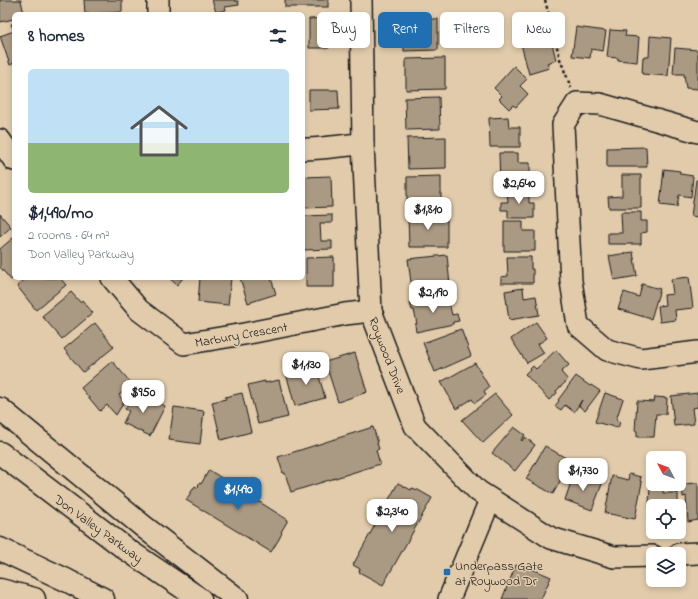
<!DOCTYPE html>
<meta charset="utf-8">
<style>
body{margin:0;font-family:"Indie Flower",sans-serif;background:#f6f6f7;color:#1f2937;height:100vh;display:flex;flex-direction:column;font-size:15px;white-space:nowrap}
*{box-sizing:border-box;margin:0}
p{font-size:13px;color:#747a83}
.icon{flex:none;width:22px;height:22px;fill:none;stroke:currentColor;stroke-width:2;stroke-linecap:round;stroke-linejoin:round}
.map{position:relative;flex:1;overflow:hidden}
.side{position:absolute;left:12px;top:12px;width:293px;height:268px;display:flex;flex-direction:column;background:#fff;border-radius:6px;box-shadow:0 2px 6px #0003}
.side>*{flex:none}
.hud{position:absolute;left:317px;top:12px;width:321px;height:36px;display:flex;gap:8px}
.needle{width:26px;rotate:311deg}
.buttons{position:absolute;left:646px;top:451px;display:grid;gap:8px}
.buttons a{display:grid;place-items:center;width:40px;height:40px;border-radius:6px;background:#fff;box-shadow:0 2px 6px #0003;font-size:20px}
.price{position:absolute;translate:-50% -34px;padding:0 9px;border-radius:8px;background:#fff;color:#222;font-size:13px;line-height:26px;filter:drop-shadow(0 1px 2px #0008)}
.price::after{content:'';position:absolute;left:50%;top:24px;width:12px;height:9px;margin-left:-6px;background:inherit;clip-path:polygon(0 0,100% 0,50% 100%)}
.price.current{background:#1f6fb2;color:#fff}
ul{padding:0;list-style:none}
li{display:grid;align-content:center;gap:8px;height:212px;padding:0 16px}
li span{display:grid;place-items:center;height:124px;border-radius:6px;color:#555}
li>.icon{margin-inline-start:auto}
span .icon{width:72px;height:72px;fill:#fffc;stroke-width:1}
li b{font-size:17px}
h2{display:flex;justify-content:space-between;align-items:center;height:48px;padding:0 16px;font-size:17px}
.pill{padding:0 14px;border-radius:6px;background:#fff;box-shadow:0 2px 6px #0003;font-size:14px;line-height:36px}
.pill.current{background:#1f6fb2;color:#fff}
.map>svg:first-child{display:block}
</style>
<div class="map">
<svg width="698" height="599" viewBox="0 0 698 599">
<rect width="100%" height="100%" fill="#e1cbab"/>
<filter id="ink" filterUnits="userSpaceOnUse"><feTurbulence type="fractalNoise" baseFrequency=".025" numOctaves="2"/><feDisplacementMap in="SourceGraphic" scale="8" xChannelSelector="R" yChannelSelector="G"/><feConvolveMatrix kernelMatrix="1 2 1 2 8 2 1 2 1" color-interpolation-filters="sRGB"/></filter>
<g filter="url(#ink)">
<g fill="#ab9a83" stroke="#1c1c1c">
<path d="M0 0H21L24 14H14V19L0 22Z"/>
<path d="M84 0H122V12L85 14Z"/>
<path d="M212 0H235V1H238L239 5 225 7 226 10 216 12Z"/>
<rect x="285" y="0" width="43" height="7"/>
<path d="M329 18V48H309V19Z"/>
<path d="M404 19H438V50L404 51Z"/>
<path d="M11 24H14V63L10 65 0 36 14 31Z"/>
<path d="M576 27 606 31 603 51 591 49 590 58 572 56Z"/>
<path d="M610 30 626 31 625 36 639 37 637 62 618 60V58L607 57Z"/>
<path d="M550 35 556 60 547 63 549 68 529 74 521 44Z"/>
<path d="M650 36 671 38 668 76 642 74 643 57H649Z"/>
<path d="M675 48 698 50V89L686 88 684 74H673Z"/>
<path d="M445 58V89L406 90V59Z"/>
<path d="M514 66 527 79 520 86 528 94 516 107 513 105 509 109 499 99 502 96 494 88Z"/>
<path d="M309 90H338L339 109 309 110Z"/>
<path d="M439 97 440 129 406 130 405 98Z"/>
<path d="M508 117 509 127H520V147H490L489 118Z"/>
<path d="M446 137V168L408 169 407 138Z"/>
<path d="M646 147 647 167H607V148Z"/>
<path d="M499 153H518V163H530V183H500Z"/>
<path d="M664 169 680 171V174L693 176 691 197 679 195 677 207 660 205Z"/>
<path d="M622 175H641V208H609L608 197 622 196Z"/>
<path d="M331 176 332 207 303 208V177Z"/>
<path d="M441 176V208H407V177Z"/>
<path d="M696 180H698V217L691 216Z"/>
<path d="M529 190V203H534V218H508V210H501V202H508L507 191Z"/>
<path d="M621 212H641V221H647V232L641 233V244H608V233H622Z"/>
<path d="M0 214 11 227 0 237Z"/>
<path d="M332 215V223H320L321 241H332V249L303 250V216Z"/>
<path d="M447 215V247H409L408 216Z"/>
<path d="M504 221H523V231H535V251H504Z"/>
<path d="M14 237V277L11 280 0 267V249Z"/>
<path d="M633 252 637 276 614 280 609 256Z"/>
<path d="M447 255 450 285 412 290 408 259Z"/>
<path d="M334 257V287H306V258Z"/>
<path d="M507 257H531V269H533V283H501V277L508 276Z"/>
<path d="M689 277 693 308 675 310 676 320 660 322 658 306 665 305 664 295 673 294 671 279Z"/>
<path d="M27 278H60L66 285 36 310 17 286Z"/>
<path d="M169 278H183L177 285Z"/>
<path d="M200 278H231L228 305 198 302Z"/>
<path d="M240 278H271L276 294 248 303Z"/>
<path d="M642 284 660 289 651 319 618 309 624 292 639 297Z"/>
<path d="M523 288 524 298 536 296 539 315 509 320 505 291Z"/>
<path d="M71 292 80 302 82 300 93 313 62 339 42 316Z"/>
<path d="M447 295 452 315 457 314 459 321 453 322V324L416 332 415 324H417L414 310H412L410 303Z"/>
<path d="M536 322 547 338 538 344 544 353 527 363 511 339Z"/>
<path d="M95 323 114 347 83 372 64 349Z"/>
<path d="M461 329 471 356 435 372 423 343Z"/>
<path d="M556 350 569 365 561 372 568 380 556 391 557 393 549 400 525 374 533 366 536 369Z"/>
<path d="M355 353 367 392 338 402 325 362Z"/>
<path d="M112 361 132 384 119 395 124 402 116 415 107 405 100 411 81 388Z"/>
<path d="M475 363 489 387 484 391 486 395 475 403 472 399 456 409 441 382Z"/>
<path d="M316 365 325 398 295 406 286 373Z"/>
<path d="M576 376 590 386 591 385 600 391 585 411 579 406 582 400 574 412 565 405 561 410 555 406 559 401 558 400Z"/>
<path d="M279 380 288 417 258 424 248 385 265 381V383Z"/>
<path d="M138 393 165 406 150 436 123 423 129 411 125 409 132 397 135 398Z"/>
<path d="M242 393 251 432 221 440 212 402 226 399 225 397Z"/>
<path d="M605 393 623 399 616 420 620 422 618 428 595 422Z"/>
<path d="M698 393V407L692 408 694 424 674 426 671 396Z"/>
<path d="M495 394 513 415 483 443 462 420Z"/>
<path d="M655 397 667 398 666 414H656L654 437H637V431H635L637 401 654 402Z"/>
<path d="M174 407 204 411 200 444 169 440Z"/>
<path d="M373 427 378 443H377L379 449 376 450 380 464 291 492 285 473H283L278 457Z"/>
<path d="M514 427 525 435 521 440 522 441 525 437 535 445 515 471 492 453Z"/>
<path d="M545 446 571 461 553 494 526 479Z"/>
<path d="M209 470 288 520 281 532 282 533 279 539 271 552 186 500 195 486 198 488 199 483 201 484Z"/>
<path d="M574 473 602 484 592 510 565 500Z"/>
<path d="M629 474 641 477 640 481 642 482 635 519 605 513 612 476 628 480Z"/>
<path d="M398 483 411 490 412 488 418 490 432 498 383 585 359 572 360 569 353 565Z"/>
<path d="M698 483V520L688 522 686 496 683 497 682 484Z"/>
<path d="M650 487 663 488V493H678V506H653V521H648Z"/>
<path d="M516 565 529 570 530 568 551 577 541 599H502Z"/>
</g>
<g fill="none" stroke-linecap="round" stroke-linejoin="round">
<g stroke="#1c1c1c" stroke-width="24">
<g id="minor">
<path d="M158 0V14"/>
<path d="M361 0 363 144 371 311 415 426 478 491 551 538 614 557 653 556"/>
<path d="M698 132 600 104 577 103 563 125 571 281 578 325 607 350 641 359 698 352"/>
<path d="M0 140 14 160"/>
<path d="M303 149C323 149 343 145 363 144"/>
<path d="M112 278 139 310 184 344 244 334 345 314 371 311"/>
<path d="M679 554 698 553"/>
<path d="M449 599 490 500"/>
</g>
</g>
<g stroke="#1c1c1c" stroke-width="25">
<g id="highway">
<path d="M0 409 144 527 237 599"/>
<path d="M0 453 126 549 200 599"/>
<path d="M0 549 66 580 103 599"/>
<path d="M0 590 34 599"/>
</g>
</g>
<path stroke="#1c1c1c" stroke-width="2.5" stroke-dasharray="3 3" stroke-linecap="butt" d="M545 0 560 59 571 88"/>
<use href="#minor" stroke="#e1cbab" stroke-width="21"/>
<use href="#highway" stroke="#e1cbab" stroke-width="22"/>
</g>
</g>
<rect fill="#1f6fb2" stroke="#e1cbab" stroke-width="1.5" x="443" y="568" width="8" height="8" rx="2"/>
<g text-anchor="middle" stroke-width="3" stroke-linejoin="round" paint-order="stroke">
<g font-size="13" fill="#1c1c1c" stroke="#e1cbab">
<text transform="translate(241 334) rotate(-10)" y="5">Marbury Crescent</text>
<text transform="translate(388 355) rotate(69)" y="5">Roywood Drive</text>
<text transform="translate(99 528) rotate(36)" y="5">Don Valley Parkway</text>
</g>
<g font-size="13" fill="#1c1c1c" stroke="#e1cbab" text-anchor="start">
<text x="455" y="570">Underpass Gate<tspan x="455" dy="15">at Roywood Dr</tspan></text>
</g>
</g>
</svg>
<div class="buttons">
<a><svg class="needle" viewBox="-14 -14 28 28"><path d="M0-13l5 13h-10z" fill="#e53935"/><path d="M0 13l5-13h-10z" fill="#747a83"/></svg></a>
<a><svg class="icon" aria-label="locate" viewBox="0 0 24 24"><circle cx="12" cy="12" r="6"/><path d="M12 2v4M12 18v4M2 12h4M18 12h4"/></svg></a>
<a><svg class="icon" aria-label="layers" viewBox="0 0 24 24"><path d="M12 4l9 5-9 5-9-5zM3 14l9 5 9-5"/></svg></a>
</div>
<b class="price" style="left:519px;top:205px">$2,640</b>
<b class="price" style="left:428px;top:231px">$1,810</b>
<b class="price" style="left:433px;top:314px">$2,190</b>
<b class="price" style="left:306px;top:386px">$1,130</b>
<b class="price" style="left:143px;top:414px">$950</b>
<b class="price" style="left:583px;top:492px">$1,730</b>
<b class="price current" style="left:238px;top:511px">$1,490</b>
<b class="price" style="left:392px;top:533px">$2,340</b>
<div class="hud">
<a class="pill">Buy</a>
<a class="pill current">Rent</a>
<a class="pill">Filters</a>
<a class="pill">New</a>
</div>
<section class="side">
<h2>8 homes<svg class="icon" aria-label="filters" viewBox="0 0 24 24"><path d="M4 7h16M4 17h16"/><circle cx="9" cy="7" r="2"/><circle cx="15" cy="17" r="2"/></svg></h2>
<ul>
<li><span style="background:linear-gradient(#bfe0f5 60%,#8fb573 0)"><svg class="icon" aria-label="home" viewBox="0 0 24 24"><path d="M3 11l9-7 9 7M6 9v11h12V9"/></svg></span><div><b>$1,490/mo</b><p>2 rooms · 64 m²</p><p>Don Valley Parkway</p></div></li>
</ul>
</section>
</div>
